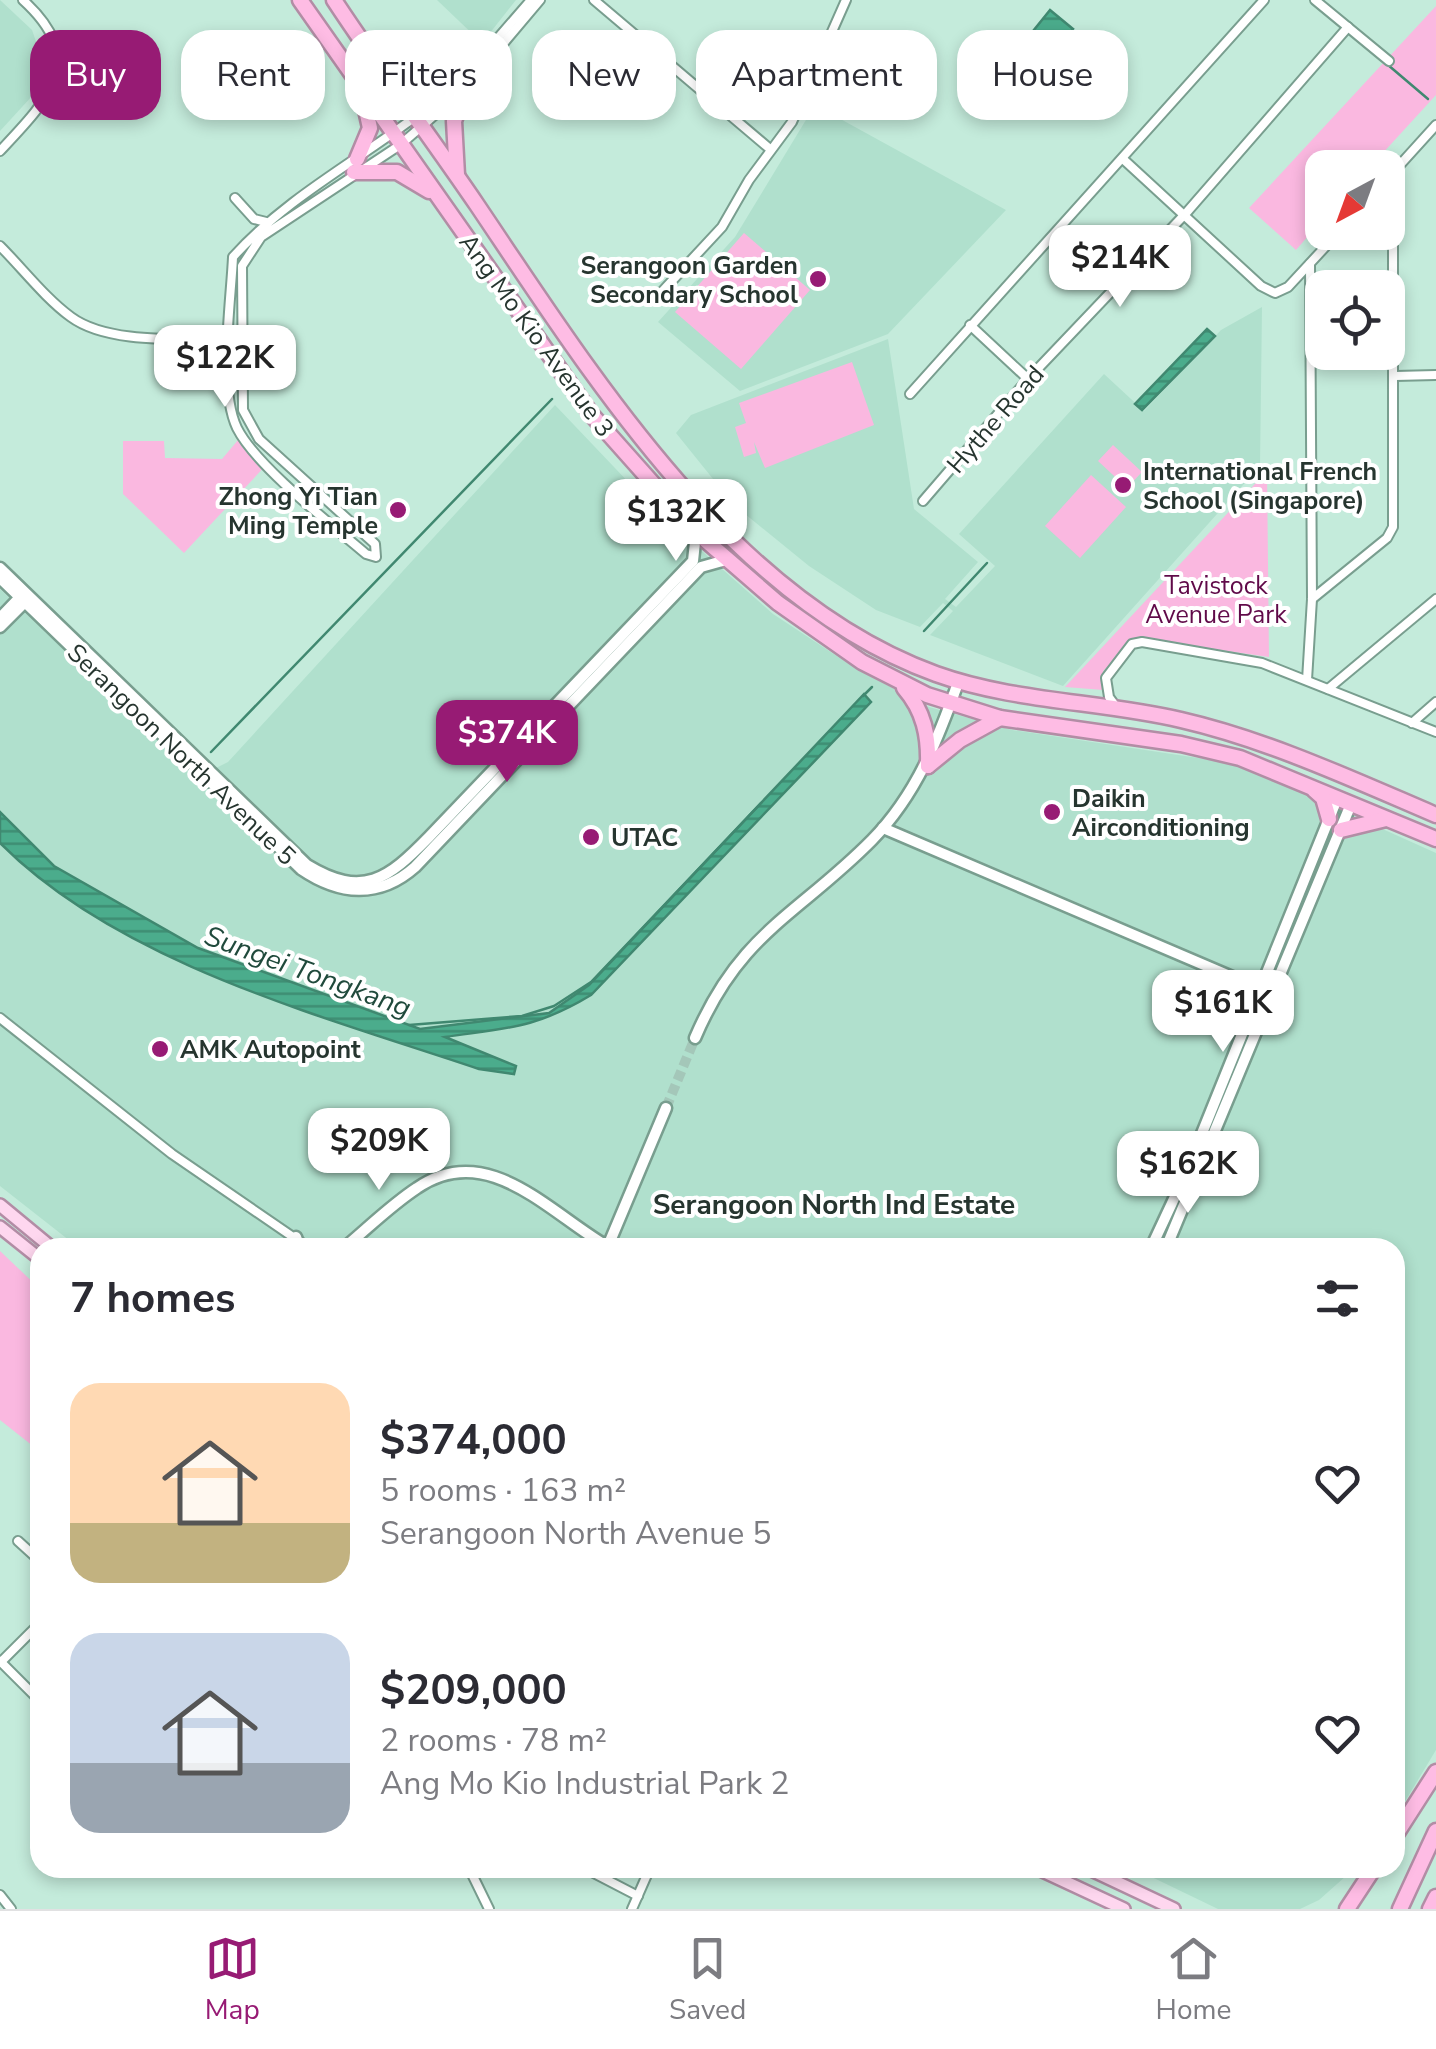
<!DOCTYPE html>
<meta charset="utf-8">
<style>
body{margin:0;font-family:"Nunito Sans",sans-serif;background:#f2f2f3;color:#2b2b33;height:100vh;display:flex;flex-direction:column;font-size:38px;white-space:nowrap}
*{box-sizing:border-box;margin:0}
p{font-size:32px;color:#7c7c81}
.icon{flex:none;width:55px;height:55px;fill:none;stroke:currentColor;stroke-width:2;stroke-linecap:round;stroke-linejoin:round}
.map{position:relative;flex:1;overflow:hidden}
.details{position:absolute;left:30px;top:1238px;width:1375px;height:640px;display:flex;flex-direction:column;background:#fff;border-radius:30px;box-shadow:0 5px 15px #0003}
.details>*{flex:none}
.hud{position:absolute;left:30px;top:30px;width:1378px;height:90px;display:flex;gap:20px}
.needle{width:65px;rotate:221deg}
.fabs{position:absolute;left:1305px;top:150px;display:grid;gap:20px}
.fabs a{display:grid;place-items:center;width:100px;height:100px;border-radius:20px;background:#fff;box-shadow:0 5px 15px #0003;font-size:50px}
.price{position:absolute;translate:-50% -85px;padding:0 22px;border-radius:20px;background:#fff;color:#222;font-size:32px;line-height:65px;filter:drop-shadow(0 2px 5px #0008)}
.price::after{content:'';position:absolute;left:50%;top:60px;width:30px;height:22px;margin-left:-15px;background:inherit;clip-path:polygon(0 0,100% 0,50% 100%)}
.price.selected{background:#971b74;color:#fff}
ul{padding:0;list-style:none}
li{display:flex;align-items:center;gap:30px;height:250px;padding:0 40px}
li span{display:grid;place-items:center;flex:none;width:280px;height:200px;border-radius:30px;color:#555}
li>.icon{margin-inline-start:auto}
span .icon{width:120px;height:120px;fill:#fffc;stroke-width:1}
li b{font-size:42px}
h2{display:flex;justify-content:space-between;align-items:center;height:120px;padding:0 40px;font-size:42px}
.pill{padding:0 35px;border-radius:30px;background:#fff;box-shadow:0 5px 15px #0003;font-size:35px;line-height:90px}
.pill.selected{background:#971b74;color:#fff}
.menu{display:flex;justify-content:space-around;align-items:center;height:140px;border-top:2px solid #e1e1e2;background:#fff;font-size:28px;color:#7c7c81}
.menu a{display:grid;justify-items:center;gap:5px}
.menu .selected{color:#971b74}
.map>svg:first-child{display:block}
</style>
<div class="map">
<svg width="1436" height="1909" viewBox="0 0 1436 1909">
<defs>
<pattern id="water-rules" width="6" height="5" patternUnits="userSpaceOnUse" patternTransform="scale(2.5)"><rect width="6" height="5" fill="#4bac8c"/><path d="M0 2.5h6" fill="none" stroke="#3e8d73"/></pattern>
</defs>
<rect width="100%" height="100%" fill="#c4ebdb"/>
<g fill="#b0e0cd">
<path d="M0 0 32 30 43 62 33 95 0 131Z"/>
<path d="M437 0H516L482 43Z"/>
<path d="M815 105 1006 210 888 334 740 391 658 322 735 237Z"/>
<path d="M1262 307 1260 466 1063 686 930 635 953 611 943 603 920 627 876 610 809 566 734 505 676 433 691 415 888 339 914 509 978 562 945 599 956 607 995 566 959 534 1104 374 1144 411 1221 330Z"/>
<path d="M555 405 653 508 773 614 858 670 929 707 1012 730 1238 764 1436 853V1750L1395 1818V1248H79L0 1186V589L198 777 228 762Z"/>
<path d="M1133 1868H1355L1319 1900 1300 1909H1218Z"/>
</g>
<g fill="#fab8e0">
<path d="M1436 6V95L1370 167 1322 168V220L1296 250 1249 208Z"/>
<path d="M744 233 810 290 741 369 675 312Z"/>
<path d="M852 362 874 425 765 468 754 442 756 453 744 457 735 427 746 423 739 403Z"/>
<path d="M244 433 269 462 184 553 123 494V441H164L165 458 222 459Z"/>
<path d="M1113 445 1142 472 1127 488 1098 461Z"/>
<path d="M1267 471 1269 657 1137 638 1103 671V690L1065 687Z"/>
<path d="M1091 475 1126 507 1080 558 1045 526Z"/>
<path d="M0 1251 40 1289 38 1450 0 1420Z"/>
</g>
<g fill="url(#water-rules)" stroke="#408870" stroke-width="2.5">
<path d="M1050 10 1073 29 1032 80 1009 61Z"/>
<path d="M1207 329 1215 336 1142 410 1135 404Z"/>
<path d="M864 694 871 702 591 995C535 1029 506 1028 445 1037L516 1066 514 1074 479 1069C322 1016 119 963 0 843V812L54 866 198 948 420 1029 549 1013 589 985Z"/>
</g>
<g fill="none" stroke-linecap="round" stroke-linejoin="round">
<g stroke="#408870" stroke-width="2.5">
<path d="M1381 59 1428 99"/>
<path d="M924 631 987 563"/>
<path d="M863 696 872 687"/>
<path d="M211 752 552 399"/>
<path d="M409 1025 522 1016 554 1006 591 982 761 803"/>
</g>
<path stroke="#a4c7b9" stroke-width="10" stroke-dasharray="10 5" stroke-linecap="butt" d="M666 1108 695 1038"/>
<g stroke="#799e8f" stroke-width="12">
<g id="street">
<path d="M594 0 770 149"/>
<path d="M1315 0 1389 61"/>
<path d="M465 76 531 0"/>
<path d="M469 84 540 0"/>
<path d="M447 92C379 150 293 190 233 257 231 302 218 388 237 428 256 466 332 525 366 554L376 557 375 544 259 439 243 410 242 266 261 237 400 145 459 94"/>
<path d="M0 151C48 100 89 60 23 0"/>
<path d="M1123 159 1261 286 1275 293 1288 287 1339 232"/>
<path d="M1388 178 1436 125"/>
<path d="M235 198 254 219 266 222"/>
<path d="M0 246C23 269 45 298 71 317 109 345 185 338 231 340"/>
<path d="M657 297 722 227 749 180 792 122 846 0"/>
<path d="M970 325 1028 379"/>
<path d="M1395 376 1436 375"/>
<path d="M910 394 1264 0"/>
<path d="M923 501 1028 379 1187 212 1348 27"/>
<path d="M1312 599 1387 538 1393 527V172"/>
<path d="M1307 680 1312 599 1310 264"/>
<path d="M1328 689 1436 599"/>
<path d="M1117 708 1109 697 1106 678 1132 644 1142 642 1262 663 1436 732"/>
<path d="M1412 723 1436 702"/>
<path d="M0 1018 172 1154 309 1248"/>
<path d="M18 1541 40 1561"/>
<path d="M0 1661 40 1701"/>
<path d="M1 1662 40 1623"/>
<path d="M469 1868 489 1909"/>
<path d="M584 1868 638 1896"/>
<path d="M0 1895 11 1909"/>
<path d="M632 1909 650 1868"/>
</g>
</g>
<g stroke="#799e8f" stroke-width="15">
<g id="secondary">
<path d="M0 568 307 865C363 899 388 879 429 837L693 561 696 533"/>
<path d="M0 578 301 869C339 895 379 899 415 867L701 567 726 560"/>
<path d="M0 618 24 593"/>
<path d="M0 627 29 598"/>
<path d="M883 828 1265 991"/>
<path d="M695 1038C740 932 798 915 872 840 917 794 938 739 959 680"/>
<path d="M296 1237 300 1248"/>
<path d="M608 1246 666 1108"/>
<path d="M344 1248C368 1228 391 1205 417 1188 488 1139 550 1214 610 1248"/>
<path d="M1151 1248 1186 1173 1337 799"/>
<path d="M1166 1248 1351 804"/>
</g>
</g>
<g stroke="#b28da5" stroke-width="16">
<g id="primary">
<path d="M0 1205 52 1248"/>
<path d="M0 1227 40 1259"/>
<path d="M1036 1868 1124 1909"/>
<path d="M1087 1868 1174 1909"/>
</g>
</g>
<g stroke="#b28da5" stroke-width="19">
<g id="highway">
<path d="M300 0 591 414 696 532 778 603 862 662 927 695 1000 718 1181 744 1240 758 1436 839"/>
<path d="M334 0C380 70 430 136 477 205 593 377 731 600 936 674 1014 702 1100 701 1181 720 1268 740 1354 780 1436 815"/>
<path d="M389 75C420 96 434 98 465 77"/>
<path d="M357 159 370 128 364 101"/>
<path d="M354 172H397L429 191"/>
<path d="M457 175 454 121 468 84"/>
<path d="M904 688C924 711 929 736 928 766"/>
<path d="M928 766 960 740 1000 718"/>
<path d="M1314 790 1323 798 1329 819"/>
<path d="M1341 830 1386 819"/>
<path d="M1395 1836 1436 1772"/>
<path d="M1347 1909 1374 1868"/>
<path d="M1400 1909 1436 1831"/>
<path d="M1430 1909 1436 1897"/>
</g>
</g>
<use href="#street" stroke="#fff" stroke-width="8"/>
<use href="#secondary" stroke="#fff" stroke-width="10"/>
<use href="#primary" stroke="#fed7ef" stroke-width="11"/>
<use href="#highway" stroke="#febce4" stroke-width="14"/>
</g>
<g fill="#971b74" stroke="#fff" stroke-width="4">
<circle cx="818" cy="279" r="10"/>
<circle cx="1123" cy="485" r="10"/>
<circle cx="398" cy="510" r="10"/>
<circle cx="1052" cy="812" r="10"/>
<circle cx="591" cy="837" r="10"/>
<circle cx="160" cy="1049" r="10"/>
</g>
<g text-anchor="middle" stroke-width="8" stroke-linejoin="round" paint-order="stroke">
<g font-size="25" font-weight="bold" fill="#26352f" stroke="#fff" text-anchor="start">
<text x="798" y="274" text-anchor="end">Serangoon Garden<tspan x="798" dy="29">Secondary School</tspan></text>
<text x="1143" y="480">International French<tspan x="1143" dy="29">School (Singapore)</tspan></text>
<text x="378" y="505" text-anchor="end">Zhong Yi Tian<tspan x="378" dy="29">Ming Temple</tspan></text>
<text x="1072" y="807">Daikin<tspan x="1072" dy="29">Airconditioning</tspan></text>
<text x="611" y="846">UTAC</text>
<text x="180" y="1058">AMK Autopoint</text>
</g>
<g font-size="25" fill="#26352f" stroke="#fff">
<text transform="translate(537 335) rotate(54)" y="9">Ang Mo Kio Avenue 3</text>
<text transform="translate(995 419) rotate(-49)" y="9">Hythe Road</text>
<text transform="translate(182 754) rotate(44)" y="9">Serangoon North Avenue 5</text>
</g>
<g font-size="25" fill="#600a49" stroke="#fff">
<text x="1216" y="594">Tavistock<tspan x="1216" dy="29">Avenue Park</tspan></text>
</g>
<g font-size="28" font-style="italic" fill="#204a3c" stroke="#fff">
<text transform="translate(308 971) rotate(20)" y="10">Sungei Tongkang</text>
</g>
<g font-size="28" font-weight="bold" fill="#26352f" stroke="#fff">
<text x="834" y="1214">Serangoon North Ind Estate</text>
</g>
</g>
</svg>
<div class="fabs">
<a><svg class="needle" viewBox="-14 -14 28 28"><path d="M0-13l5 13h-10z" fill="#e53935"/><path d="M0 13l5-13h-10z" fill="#7c7c81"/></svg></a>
<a><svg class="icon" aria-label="locate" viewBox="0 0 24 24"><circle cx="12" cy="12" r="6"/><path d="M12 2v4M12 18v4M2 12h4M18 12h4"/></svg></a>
</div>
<b class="price" style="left:1120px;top:310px">$214K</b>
<b class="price" style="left:225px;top:410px">$122K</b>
<b class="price" style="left:676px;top:564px">$132K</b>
<b class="price selected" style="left:507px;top:785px">$374K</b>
<b class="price" style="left:1223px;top:1055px">$161K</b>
<b class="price" style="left:379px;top:1193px">$209K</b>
<b class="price" style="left:1188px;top:1216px">$162K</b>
<div class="hud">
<a class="pill selected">Buy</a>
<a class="pill">Rent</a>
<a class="pill">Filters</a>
<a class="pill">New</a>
<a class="pill">Apartment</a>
<a class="pill">House</a>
</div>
<section class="details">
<h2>7 homes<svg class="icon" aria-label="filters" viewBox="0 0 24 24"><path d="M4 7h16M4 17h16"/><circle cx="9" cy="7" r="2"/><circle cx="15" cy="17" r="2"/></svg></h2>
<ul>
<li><span style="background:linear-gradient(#ffd9b3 70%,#c2b280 0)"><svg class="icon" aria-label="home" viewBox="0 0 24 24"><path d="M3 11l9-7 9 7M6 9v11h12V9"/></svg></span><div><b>$374,000</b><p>5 rooms · 163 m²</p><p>Serangoon North Avenue 5</p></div><svg class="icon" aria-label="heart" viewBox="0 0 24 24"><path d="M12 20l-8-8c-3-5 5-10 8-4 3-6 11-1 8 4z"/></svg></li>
<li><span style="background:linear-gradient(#c9d6e8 65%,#9aa5b1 0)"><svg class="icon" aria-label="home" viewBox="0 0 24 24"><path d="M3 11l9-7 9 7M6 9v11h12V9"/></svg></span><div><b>$209,000</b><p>2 rooms · 78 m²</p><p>Ang Mo Kio Industrial Park 2</p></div><svg class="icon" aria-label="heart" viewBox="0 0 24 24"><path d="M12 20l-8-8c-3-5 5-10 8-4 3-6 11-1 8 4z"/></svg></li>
</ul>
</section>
</div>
<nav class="menu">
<a class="selected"><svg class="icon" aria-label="map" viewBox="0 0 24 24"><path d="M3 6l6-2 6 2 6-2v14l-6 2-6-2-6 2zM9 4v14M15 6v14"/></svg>Map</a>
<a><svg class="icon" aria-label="saved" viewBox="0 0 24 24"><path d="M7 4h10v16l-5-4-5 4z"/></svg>Saved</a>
<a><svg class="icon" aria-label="home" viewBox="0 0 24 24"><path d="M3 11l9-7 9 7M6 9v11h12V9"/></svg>Home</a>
</nav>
